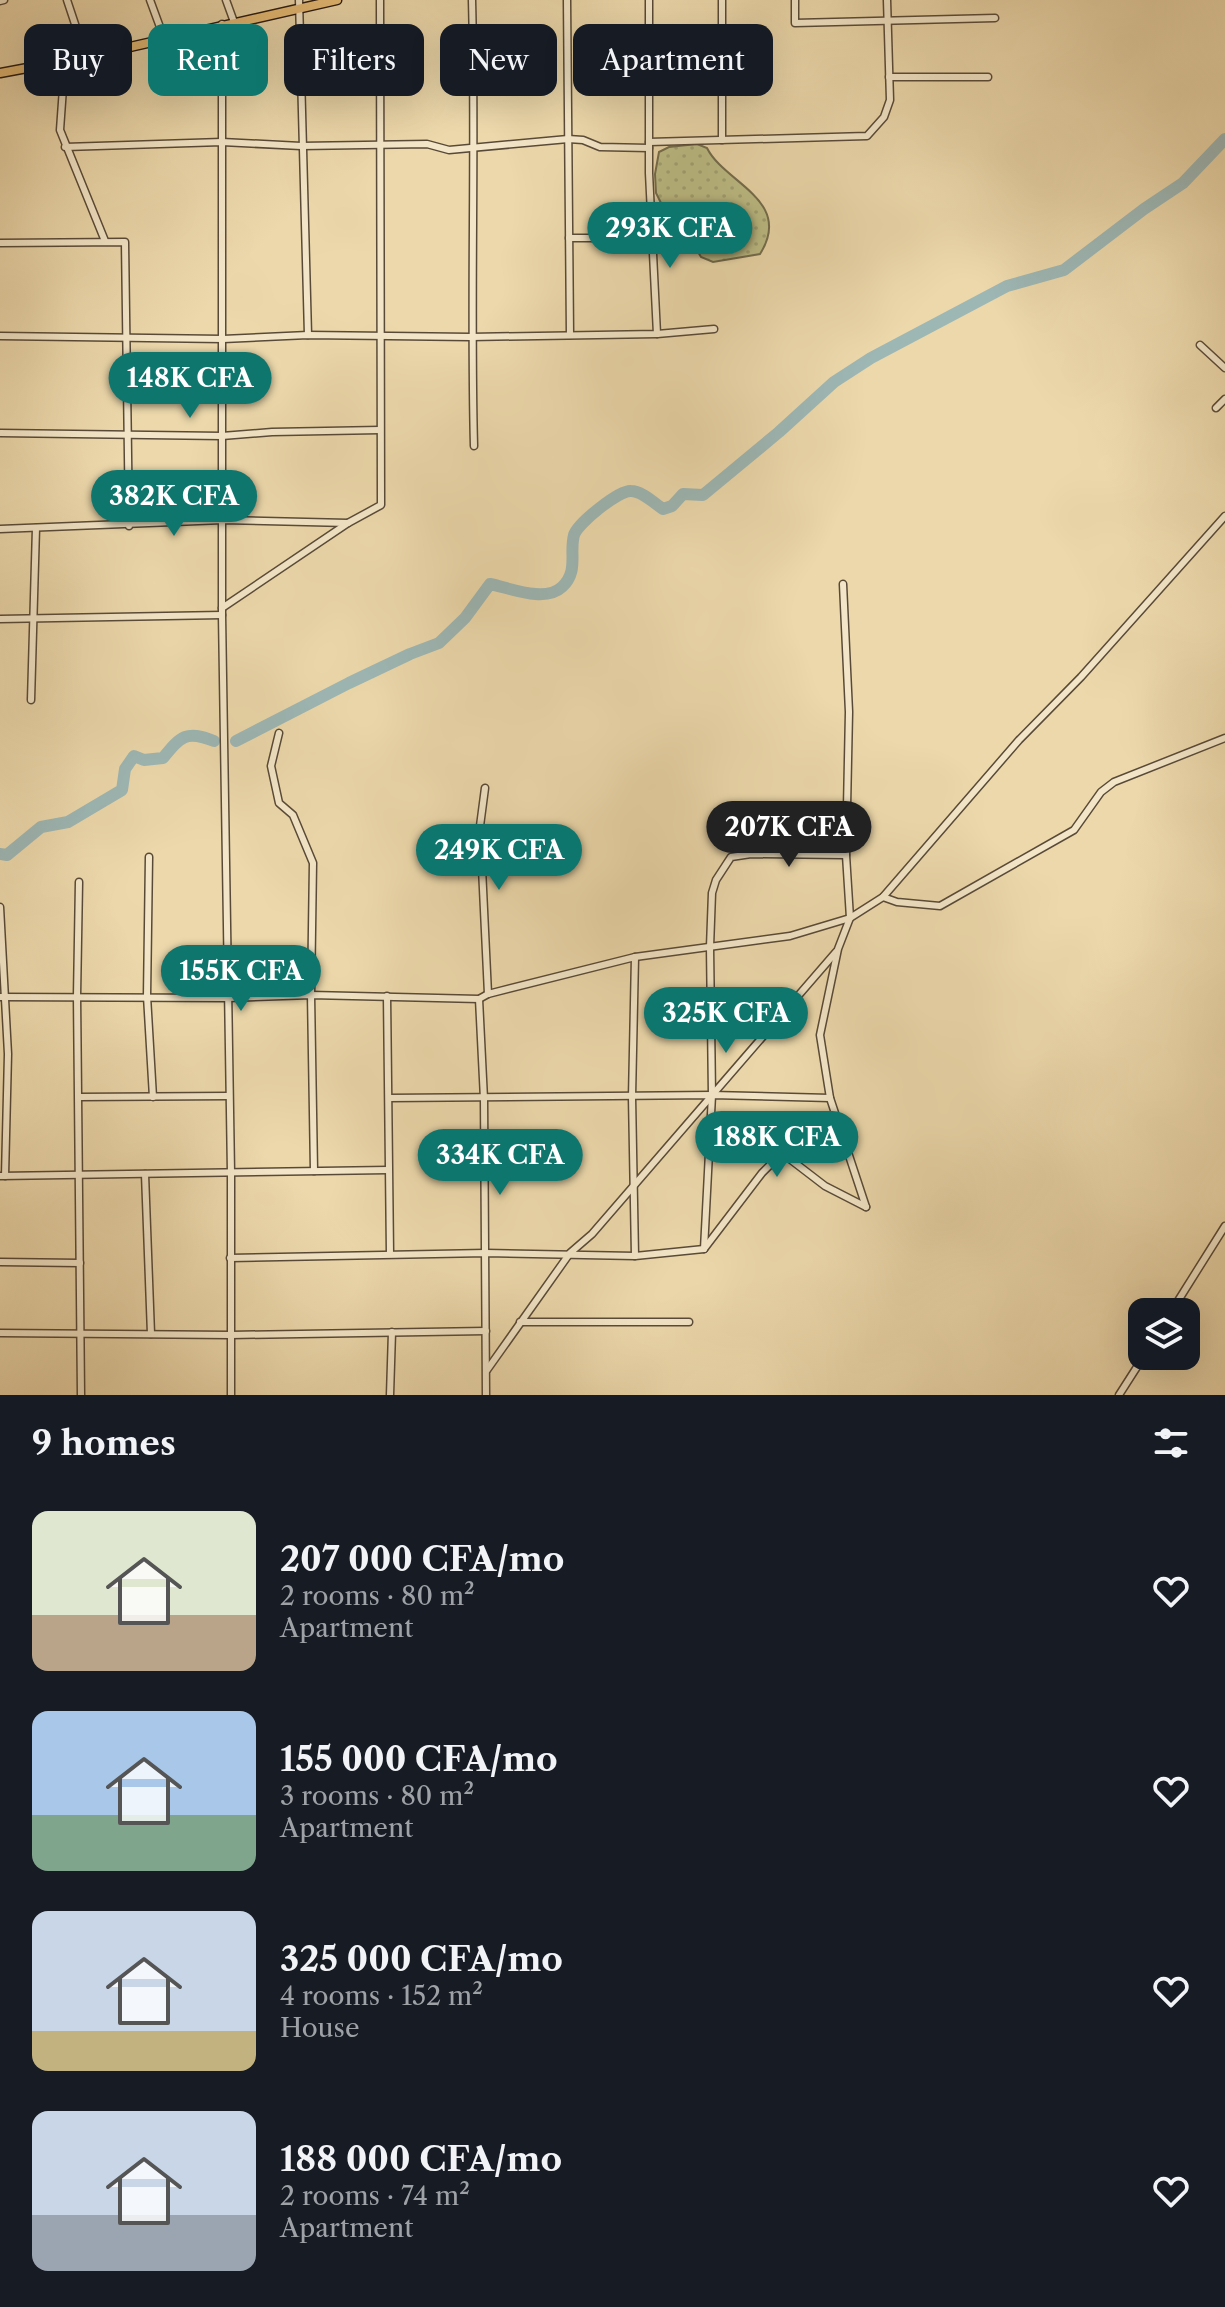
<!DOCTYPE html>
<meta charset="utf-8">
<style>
body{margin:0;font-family:"Libre Caslon Text",serif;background:#20242c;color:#f1f3f6;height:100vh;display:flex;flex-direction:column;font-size:30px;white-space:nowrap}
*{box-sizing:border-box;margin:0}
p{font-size:26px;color:#9ea1a6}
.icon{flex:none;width:44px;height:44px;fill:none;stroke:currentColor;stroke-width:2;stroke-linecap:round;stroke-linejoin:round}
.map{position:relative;height:1395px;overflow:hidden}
.panel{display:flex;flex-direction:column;background:#171b24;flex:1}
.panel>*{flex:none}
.guide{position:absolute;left:24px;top:24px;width:800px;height:72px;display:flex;gap:16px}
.tools{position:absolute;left:1128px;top:1298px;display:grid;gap:16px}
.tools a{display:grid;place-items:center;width:72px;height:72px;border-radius:16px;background:#171b24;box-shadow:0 8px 32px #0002;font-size:40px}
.price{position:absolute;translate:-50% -68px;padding:0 18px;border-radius:28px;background:#0f766e;color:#fff;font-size:26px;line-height:52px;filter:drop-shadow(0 2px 4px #0008)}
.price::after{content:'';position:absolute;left:50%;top:48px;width:24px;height:18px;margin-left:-12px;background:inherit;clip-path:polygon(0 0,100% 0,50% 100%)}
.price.active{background:#222;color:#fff}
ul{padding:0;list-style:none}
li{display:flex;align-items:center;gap:24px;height:200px;padding:0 32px}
li span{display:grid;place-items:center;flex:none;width:224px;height:160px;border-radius:16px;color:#555}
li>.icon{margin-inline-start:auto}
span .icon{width:96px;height:96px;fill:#fffc;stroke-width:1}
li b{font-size:34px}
h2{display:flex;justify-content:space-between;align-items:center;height:96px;padding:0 32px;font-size:34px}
.tag{padding:0 28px;border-radius:16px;background:#171b24;box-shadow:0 8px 32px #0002;font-size:28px;line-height:72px}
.tag.active{background:#0f766e;color:#fff}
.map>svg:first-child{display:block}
</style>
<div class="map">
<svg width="1225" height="1395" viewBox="0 0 1225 1395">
<defs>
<pattern id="green-dots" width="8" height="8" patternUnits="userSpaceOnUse" patternTransform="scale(2)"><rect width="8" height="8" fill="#bdbd86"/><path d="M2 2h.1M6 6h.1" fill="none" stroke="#a2a273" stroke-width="1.8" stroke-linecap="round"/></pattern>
</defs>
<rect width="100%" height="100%" fill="#ecd8ab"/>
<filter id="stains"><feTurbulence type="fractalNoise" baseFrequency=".0025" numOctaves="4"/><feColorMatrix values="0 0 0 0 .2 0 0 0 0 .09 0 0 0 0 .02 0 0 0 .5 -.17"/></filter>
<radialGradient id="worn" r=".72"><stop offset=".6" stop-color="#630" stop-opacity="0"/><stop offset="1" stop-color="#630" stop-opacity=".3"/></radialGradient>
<path fill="url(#green-dots)" stroke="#726c4c" stroke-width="2" d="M697 144 707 148C724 183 794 200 760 254L713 262 701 257 682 224 666 213 656 193 655 174 659 152 669 147Z"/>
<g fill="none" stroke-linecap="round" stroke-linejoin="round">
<g stroke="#9db7b5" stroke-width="12">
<path d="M236 741 349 683 410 654 439 643 465 618 490 584C510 588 545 603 562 587 579 571 569 553 574 535 578 523 619 490 631 491 642 491 654 503 663 509L672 506 683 494 703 495 779 432 834 382 871 358 1007 286 1064 270 1144 209 1183 183 1225 139"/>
<path d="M0 854 7 855 41 827 68 822 122 790 125 769 134 756 144 760 163 758C181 736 186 730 214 741"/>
</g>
<g stroke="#594a38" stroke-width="9">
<g id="minor">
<path d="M67 0 86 57"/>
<path d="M150 0 164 38"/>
<path d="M226 0 234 22"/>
<path d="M299 0 308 335"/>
<path d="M472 0C476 149 470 297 474 446"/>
<path d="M567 0 570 335"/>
<path d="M649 0V173L657 334"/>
<path d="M795 0V23L995 18"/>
<path d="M0 1 4 0"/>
<path d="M222 24V615L231 1173V1395"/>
<path d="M65 60 60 130 105 241"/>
<path d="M889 77H988"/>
<path d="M722 140V0"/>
<path d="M649 142 867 136 884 117 890 100 887 0"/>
<path d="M65 147 222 142 301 146 427 144 449 150 568 139 583 140 600 147 649 148"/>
<path d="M569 238H653"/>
<path d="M0 243 125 242 129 526"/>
<path d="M0 336 223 339 308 335 471 337 657 334 714 329"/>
<path d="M1200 345 1225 368"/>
<path d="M1216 408 1225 399"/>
<path d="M0 433 222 436 272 432 380 430"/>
<path d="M0 529 223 520 348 523"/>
<path d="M843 584 849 712 846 855 850 918 838 949 820 1035 830 1098 866 1207"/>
<path d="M222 608 348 523 381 505 380 0"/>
<path d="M0 619 222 615"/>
<path d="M31 700 36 528"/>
<path d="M279 733 271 766 279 803 293 815 313 863 311 995 314 1171"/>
<path d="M485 788 480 826 488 994"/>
<path d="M149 857 147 996 153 1097"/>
<path d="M79 882 77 996 81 1395"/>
<path d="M883 897 897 902 940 906 1074 830 1101 792 1114 782 1225 738"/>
<path d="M0 907 8 1054 5 1176"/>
<path d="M635 957 632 1097 635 1256"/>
<path d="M387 996 390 1254"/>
<path d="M0 997 228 998 311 995 479 999 488 994 635 957 790 936 850 918 883 897 1019 740 1081 677 1225 516"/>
<path d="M479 999 484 1099 486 1395"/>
<path d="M79 1097 229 1096"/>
<path d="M389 1098 712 1095 830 1098"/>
<path d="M145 1174 151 1334"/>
<path d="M0 1176 388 1170"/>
<path d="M704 1249 712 1095 710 947 712 893 716 880 731 857 751 854 846 855"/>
<path d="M230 1258 486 1253 635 1256 704 1249 762 1173 782 1153 825 1186 866 1207"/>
<path d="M0 1262 80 1263"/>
<path d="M1171 1312 1225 1226"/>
<path d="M520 1322H689"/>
<path d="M0 1333 231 1335 486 1331"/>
<path d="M487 1370 570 1253 592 1234 836 952"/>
<path d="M390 1395 392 1332"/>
<path d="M1119 1395 1144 1356"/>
</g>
</g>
<g stroke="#281a12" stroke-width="11">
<path id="major" d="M0 73 86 57 337 0"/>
</g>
<use href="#minor" stroke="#f3e6c8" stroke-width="6"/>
<use href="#major" stroke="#e6bc76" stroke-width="8"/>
</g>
<rect width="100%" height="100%" filter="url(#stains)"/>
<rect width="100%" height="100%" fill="url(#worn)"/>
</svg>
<div class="tools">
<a><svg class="icon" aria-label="layers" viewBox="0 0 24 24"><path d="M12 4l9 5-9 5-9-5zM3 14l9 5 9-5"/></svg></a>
</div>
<b class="price" style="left:670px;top:270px">293K CFA</b>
<b class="price" style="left:190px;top:420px">148K CFA</b>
<b class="price" style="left:174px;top:538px">382K CFA</b>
<b class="price active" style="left:789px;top:869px">207K CFA</b>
<b class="price" style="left:499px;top:892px">249K CFA</b>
<b class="price" style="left:241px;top:1013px">155K CFA</b>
<b class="price" style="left:726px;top:1055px">325K CFA</b>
<b class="price" style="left:777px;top:1179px">188K CFA</b>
<b class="price" style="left:500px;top:1197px">334K CFA</b>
<div class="guide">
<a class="tag">Buy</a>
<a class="tag active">Rent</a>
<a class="tag">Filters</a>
<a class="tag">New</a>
<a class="tag">Apartment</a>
</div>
</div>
<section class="panel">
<h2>9 homes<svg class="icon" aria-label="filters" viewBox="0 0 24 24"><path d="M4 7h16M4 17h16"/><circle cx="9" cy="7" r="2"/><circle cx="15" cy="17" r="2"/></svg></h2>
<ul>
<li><span style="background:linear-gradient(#dfe7d0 65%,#b9a48a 0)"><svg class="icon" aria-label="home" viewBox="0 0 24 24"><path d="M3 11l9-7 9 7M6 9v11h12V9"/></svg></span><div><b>207 000 CFA/mo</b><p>2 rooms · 80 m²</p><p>Apartment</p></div><svg class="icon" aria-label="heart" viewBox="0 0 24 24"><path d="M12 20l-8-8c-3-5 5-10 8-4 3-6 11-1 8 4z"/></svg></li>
<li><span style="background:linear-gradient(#a9c7e8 65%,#7fa58c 0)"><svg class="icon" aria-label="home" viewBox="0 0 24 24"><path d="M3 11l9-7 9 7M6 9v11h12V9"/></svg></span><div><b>155 000 CFA/mo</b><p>3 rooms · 80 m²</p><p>Apartment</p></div><svg class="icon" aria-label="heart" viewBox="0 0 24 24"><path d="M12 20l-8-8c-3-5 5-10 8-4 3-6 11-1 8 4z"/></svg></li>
<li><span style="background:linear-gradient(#c9d6e8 75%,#c2b280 0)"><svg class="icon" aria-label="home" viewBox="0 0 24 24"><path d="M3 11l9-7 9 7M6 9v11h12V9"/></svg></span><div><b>325 000 CFA/mo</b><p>4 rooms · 152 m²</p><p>House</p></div><svg class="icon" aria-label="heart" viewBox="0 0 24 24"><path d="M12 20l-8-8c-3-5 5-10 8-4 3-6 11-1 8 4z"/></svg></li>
<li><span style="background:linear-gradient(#c9d6e8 65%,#9aa5b1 0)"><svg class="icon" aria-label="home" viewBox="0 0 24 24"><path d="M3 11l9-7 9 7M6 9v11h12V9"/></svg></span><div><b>188 000 CFA/mo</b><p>2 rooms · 74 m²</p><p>Apartment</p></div><svg class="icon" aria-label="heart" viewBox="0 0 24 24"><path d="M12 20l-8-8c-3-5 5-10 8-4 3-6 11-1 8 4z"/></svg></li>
</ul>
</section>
